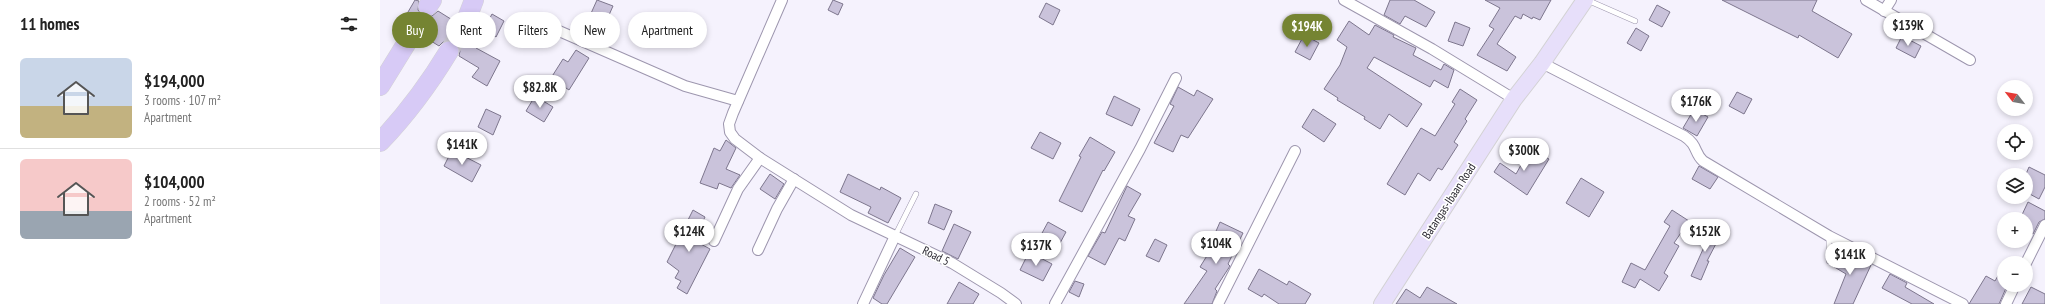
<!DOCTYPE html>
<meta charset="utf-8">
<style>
body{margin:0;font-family:"PT Sans Narrow",sans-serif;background:#f2f2f2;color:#222;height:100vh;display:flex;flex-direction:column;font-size:15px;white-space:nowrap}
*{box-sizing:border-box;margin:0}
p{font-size:13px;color:#767676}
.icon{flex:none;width:22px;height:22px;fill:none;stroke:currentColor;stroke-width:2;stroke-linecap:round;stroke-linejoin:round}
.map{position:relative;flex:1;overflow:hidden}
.side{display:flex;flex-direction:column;background:#fff;width:380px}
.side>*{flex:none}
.guide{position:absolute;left:12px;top:12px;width:380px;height:36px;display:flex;gap:8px}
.needle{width:26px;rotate:301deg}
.controls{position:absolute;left:1617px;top:80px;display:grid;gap:8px}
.controls a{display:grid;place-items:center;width:36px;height:36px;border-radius:50%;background:#fff;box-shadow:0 2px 6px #0003;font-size:20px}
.price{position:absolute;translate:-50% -34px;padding:0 9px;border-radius:14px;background:#fff;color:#222;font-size:13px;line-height:26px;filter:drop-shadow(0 1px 2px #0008)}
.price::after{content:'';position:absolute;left:50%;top:24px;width:12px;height:9px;margin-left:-6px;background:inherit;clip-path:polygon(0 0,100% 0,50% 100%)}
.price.selected{background:#758432;color:#fff}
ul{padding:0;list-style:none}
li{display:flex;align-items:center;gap:12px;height:100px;padding:0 20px}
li+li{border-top:1px solid #e0e0e0}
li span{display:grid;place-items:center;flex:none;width:112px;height:80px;border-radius:6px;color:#555}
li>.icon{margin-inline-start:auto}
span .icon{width:48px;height:48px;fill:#fffc;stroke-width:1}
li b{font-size:17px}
h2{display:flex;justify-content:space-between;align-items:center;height:48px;padding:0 20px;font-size:17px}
.pill{padding:0 14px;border-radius:18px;background:#fff;box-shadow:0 2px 6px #0003;font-size:14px;line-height:36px}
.pill.selected{background:#758432;color:#fff}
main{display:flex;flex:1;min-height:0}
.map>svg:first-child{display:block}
</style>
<main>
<section class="side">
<h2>11 homes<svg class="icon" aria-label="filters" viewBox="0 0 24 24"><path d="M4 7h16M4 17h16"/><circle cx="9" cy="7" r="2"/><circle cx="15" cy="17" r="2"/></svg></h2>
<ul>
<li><span style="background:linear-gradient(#c9d6e8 60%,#c2b280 0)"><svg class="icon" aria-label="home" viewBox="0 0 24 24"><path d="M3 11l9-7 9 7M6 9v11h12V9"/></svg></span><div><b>$194,000</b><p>3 rooms · 107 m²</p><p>Apartment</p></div></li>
<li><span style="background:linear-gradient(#f6c9c9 65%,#9aa5b1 0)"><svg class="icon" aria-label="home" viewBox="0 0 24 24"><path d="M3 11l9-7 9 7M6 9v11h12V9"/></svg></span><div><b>$104,000</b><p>2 rooms · 52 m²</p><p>Apartment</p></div></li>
</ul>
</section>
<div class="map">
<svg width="1665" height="304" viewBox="0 0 1665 304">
<rect width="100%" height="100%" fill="#f5f2fd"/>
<g fill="#cac3db" stroke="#7d768d">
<path d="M35 0 39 1 38 10 42 15 52 16 58 11 74 21 73 28 80 36 86 37 93 32 102 37 96 48 120 61 107 86 92 77 99 68 79 56 80 51 75 42 69 40 63 42 59 46 43 36 44 26 39 21H29L24 26 21 24Z"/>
<path d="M217 0 233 6 225 24 220 21 209 37 194 30 204 17 208 20Z"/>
<path d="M453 0 463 4 458 15 448 10Z"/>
<path d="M1010 0H1034L1055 12 1046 27 1025 16 1020 24 1004 15Z"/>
<path d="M1105 0H1171L1160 20 1153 17 1152 19 1143 14 1141 19 1135 16 1117 44 1136 57 1127 71 1097 55 1114 29 1109 26 1120 8Z"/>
<path d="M1342 0H1437L1432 11 1472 34 1458 58 1419 35 1418 38Z"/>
<path d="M666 3 680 10 673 25 659 17Z"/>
<path d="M1277 5 1290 12 1282 27 1269 20Z"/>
<path d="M112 14 124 21 116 37 104 29Z"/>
<path d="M969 21 989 35 995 25 1014 35 1013 37 1036 48 1033 55 1061 70 1064 64 1074 70 1068 88 1054 80 1050 87 994 57 987 68 1042 104 1027 127 1009 114 1000 129 984 119 985 117 957 100 958 98 944 89 960 65 967 47 957 40Z"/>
<path d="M1075 22 1090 28 1083 46 1068 41Z"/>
<path d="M1256 28 1269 36 1261 51 1247 43Z"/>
<path d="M924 35 939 43 930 60 915 52Z"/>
<path d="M1522 36 1541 46 1535 58 1516 48Z"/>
<path d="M196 50 209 58 189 90 171 78 183 59 188 62Z"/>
<path d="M150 77 166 85 160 95 145 86Z"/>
<path d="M798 87 814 96 817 90 833 99 808 138 801 135 793 152 774 143 794 106 790 104Z"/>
<path d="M1080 89 1097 100 1085 119 1087 121 1074 142 1078 145 1062 170 1058 168 1050 181 1038 173 1025 195 1007 184 1041 128 1055 136 1075 104 1072 102Z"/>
<path d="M1357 92 1372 99 1364 114 1349 106Z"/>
<path d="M155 96 173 107 164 122 146 111Z"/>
<path d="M734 96 760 109 752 126 726 114Z"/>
<path d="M106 109 121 116 113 135 98 127Z"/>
<path d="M933 109 956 124 944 142 922 127Z"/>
<path d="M1313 111H1317L1328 117 1317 136 1303 128Z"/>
<path d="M660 132 681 143 673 159 651 148Z"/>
<path d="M710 137 735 152 724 171 723 170 702 212 679 201 701 157 699 156Z"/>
<path d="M346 140 356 148 346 169 360 175 351 188 339 183 337 189 320 183 334 148 340 151Z"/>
<path d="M1150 149 1169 159 1147 195 1114 172 1120 163 1136 174Z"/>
<path d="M72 150 101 165 92 182 64 166Z"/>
<path d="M1319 166 1338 177 1330 189 1312 179Z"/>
<path d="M1649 167 1665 175V187L1659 199 1646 192V174Z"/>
<path d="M390 174 404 184 395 199 380 189Z"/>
<path d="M468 174 500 190 501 187 521 198 508 223 488 213 491 207 460 192Z"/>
<path d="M1201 178 1224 192 1209 217 1186 203Z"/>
<path d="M747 186 761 194 748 216 755 219 745 241 739 238 725 265 708 256 722 232 725 233Z"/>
<path d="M1648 202 1665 211V219L1659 222 1653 234 1646 230V219H1640Z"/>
<path d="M555 204 572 211 564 230 548 223Z"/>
<path d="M313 210 325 217 315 238 320 240 319 243 330 249 307 294 297 288 301 281 295 278 299 271 287 262Z"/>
<path d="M1292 210 1309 221 1294 243 1299 246 1284 273 1288 276 1279 291 1260 279 1255 288 1242 282 1251 263 1265 270 1290 226 1284 222Z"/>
<path d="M668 222 686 232 679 245 661 235Z"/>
<path d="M840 222 863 233 848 264 850 266 835 289 837 291 832 304H804L827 271 820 267 833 246 830 245Z"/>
<path d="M574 224 591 232 578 259 562 251Z"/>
<path d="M1327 229 1340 236 1327 261H1329L1321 280 1311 276 1324 247 1319 244Z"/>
<path d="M775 239 787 245 779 262 766 256Z"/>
<path d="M520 248 535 257 507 304H502L493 298 504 275Z"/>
<path d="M1459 248 1491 265 1473 304H1454L1466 274 1451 265Z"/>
<path d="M649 252 672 264 663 281 640 270Z"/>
<path d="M1624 265V286L1626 288 1619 304H1589L1606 276 1615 281Z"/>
<path d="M879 269 907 285 909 281 931 294 925 304H899L884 294 882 297 868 289Z"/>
<path d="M1510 274 1527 283 1525 287 1554 304H1532L1502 288Z"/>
<path d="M695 281 704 284 699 297 689 292Z"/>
<path d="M579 282 599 294 593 304H567Z"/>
<path d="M1047 287 1077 304H1016L1026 289 1040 298Z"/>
<path d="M1651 287 1665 294V304H1642Z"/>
</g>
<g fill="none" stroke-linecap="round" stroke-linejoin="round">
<g stroke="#cbc8d2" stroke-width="19" stroke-dasharray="19 10" stroke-linecap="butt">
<path d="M34 31 48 6"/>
<path d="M69 51 84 26"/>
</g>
<g stroke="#9d96ae" stroke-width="6">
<g id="lane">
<path d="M1207 0 1255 21"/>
<path d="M515 236 536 194"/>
<path d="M1449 236V261"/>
</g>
</g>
<g stroke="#9d96ae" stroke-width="12">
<g id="street">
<path d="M402 0 353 113 349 124 350 132 355 139 380 158 471 215 572 263 621 293 636 304"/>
<path d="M964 0 1052 49 1134 99"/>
<path d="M1486 0 1590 60"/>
<path d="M1504 11 1511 0"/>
<path d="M163 24 305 86 358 101"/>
<path d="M1162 63 1304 136C1318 145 1314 153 1323 161L1449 236 1583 304"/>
<path d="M334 241 358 189 380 158"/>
<path d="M378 250 397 209 414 179"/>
<path d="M1646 263 1665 225"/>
<path d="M483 304 515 236"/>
<path d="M675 304 760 149 796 78"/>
<path d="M838 304 915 151"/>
<path d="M1626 304 1635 285"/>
</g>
</g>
<g stroke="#d3d2d4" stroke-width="18">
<path id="primary" d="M1002 304 1134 99 1162 63 1205 0"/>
</g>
<g stroke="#d3d2d4" stroke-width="20">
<g id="highway">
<path d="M48 6 52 0"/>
<path d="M84 26 94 0"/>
<path d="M0 86 34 31"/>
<path d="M0 142C27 114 49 84 69 51"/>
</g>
</g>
<use href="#lane" stroke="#fff" stroke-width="5"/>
<use href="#street" stroke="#fff" stroke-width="10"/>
<use href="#primary" stroke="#e7dffa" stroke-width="16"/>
<use href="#highway" stroke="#d7caf6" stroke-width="19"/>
</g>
<g text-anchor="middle" stroke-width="3.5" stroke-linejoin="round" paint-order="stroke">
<g font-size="12" fill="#211f28" stroke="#fff">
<text transform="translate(1069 201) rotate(-57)" y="4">Batangas-Ibaan Road</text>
<text transform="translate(556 256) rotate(26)" y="4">Road 5</text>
</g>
</g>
</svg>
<div class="controls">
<a><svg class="needle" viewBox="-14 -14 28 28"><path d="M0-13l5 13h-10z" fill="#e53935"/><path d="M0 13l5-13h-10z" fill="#767676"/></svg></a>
<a><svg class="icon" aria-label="locate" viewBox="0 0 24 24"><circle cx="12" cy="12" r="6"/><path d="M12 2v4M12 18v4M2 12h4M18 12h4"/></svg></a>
<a><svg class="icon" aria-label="layers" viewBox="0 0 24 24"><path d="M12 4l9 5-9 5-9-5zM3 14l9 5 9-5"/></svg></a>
<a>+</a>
<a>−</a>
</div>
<b class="price" style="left:1528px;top:47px">$139K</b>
<b class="price selected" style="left:927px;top:48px">$194K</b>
<b class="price" style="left:160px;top:109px">$82.8K</b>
<b class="price" style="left:1316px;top:123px">$176K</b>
<b class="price" style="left:82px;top:166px">$141K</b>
<b class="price" style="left:1144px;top:172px">$300K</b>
<b class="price" style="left:309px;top:253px">$124K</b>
<b class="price" style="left:1325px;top:253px">$152K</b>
<b class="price" style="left:836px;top:265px">$104K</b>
<b class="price" style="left:656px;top:267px">$137K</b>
<b class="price" style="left:1470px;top:276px">$141K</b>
<div class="guide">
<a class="pill selected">Buy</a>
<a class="pill">Rent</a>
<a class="pill">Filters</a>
<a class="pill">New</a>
<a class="pill">Apartment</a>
</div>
</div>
</main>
